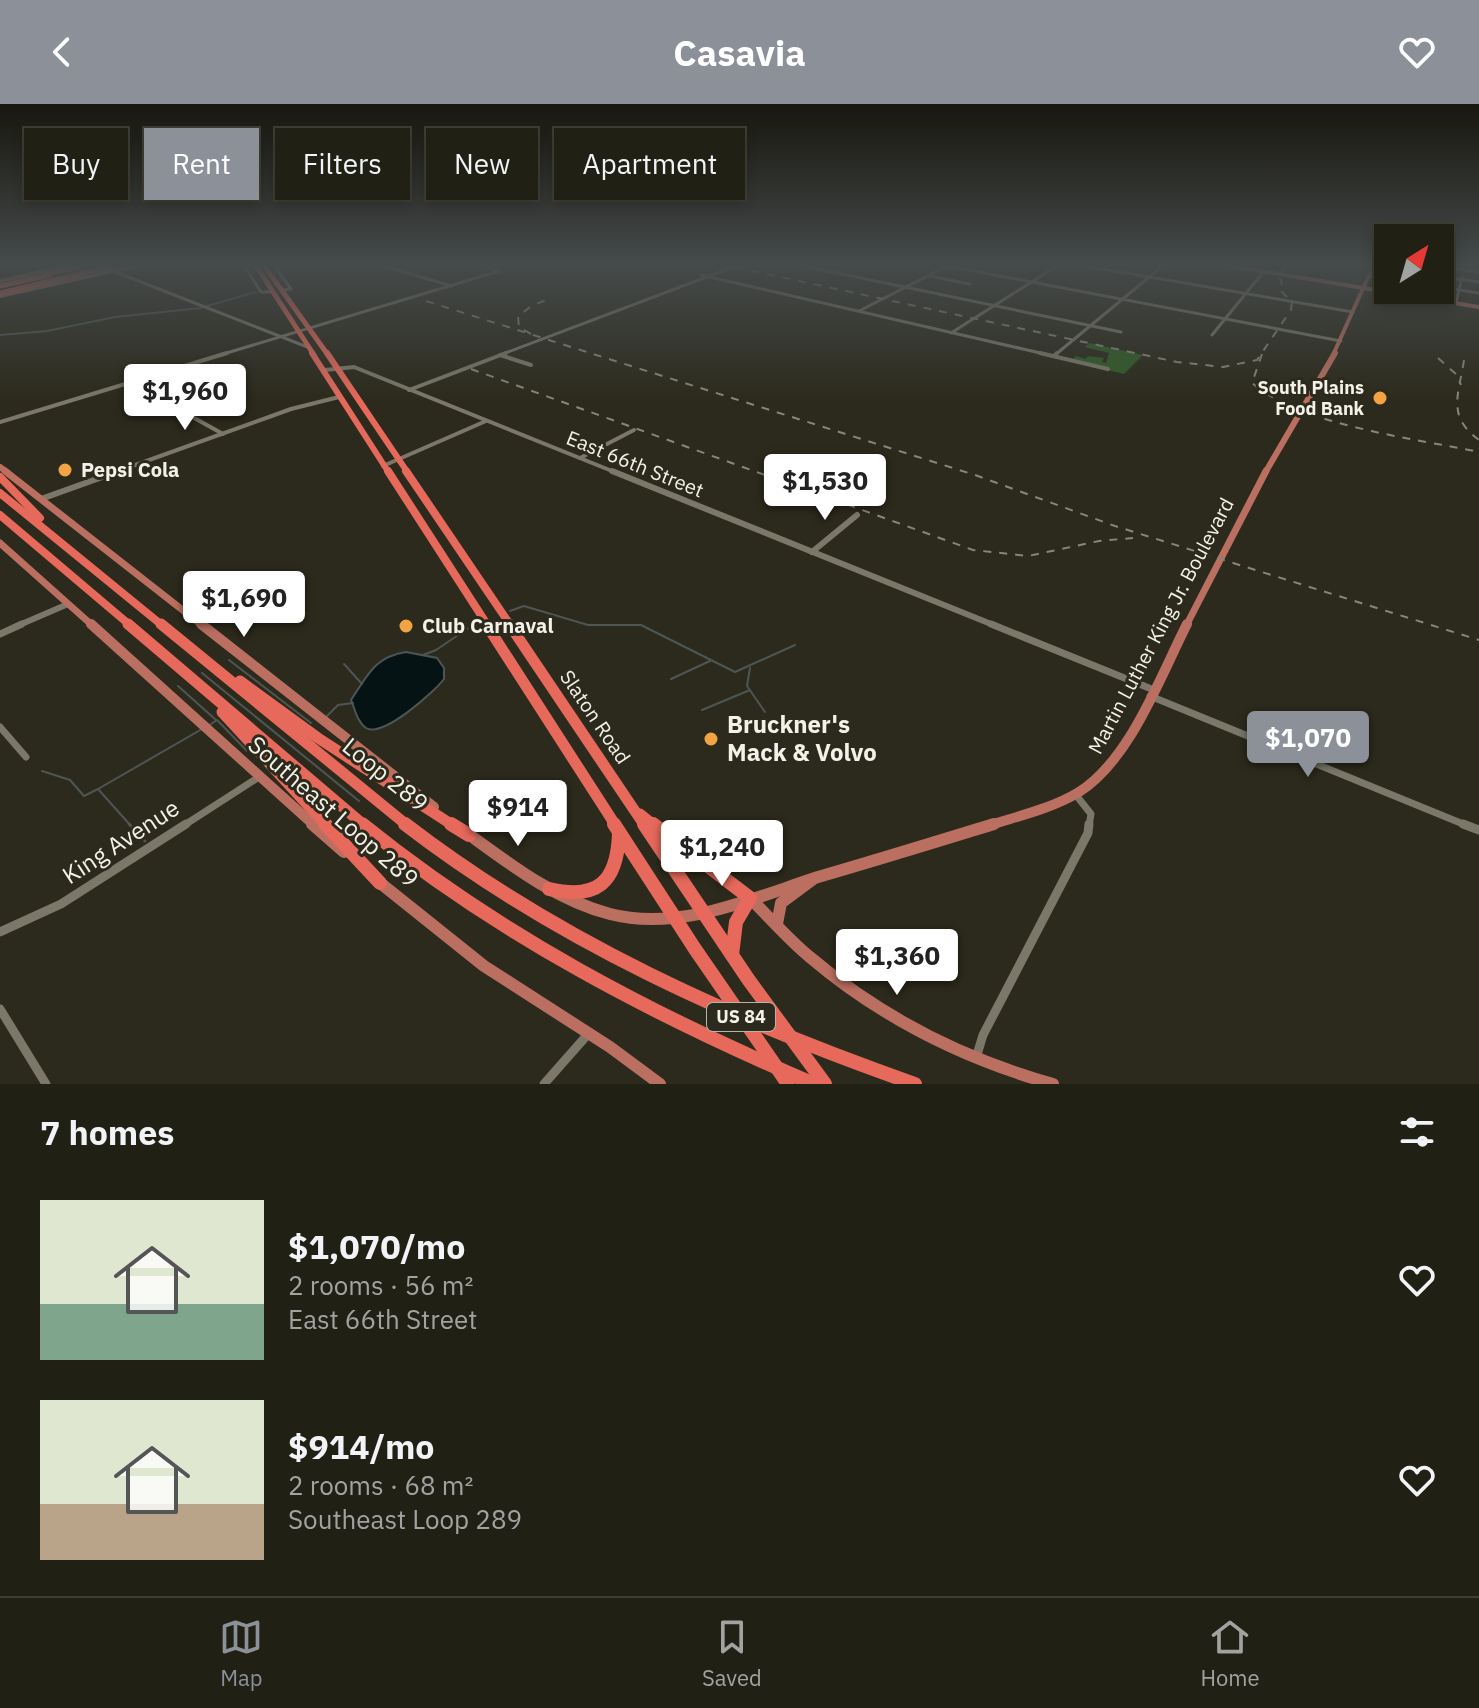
<!DOCTYPE html>
<meta charset="utf-8">
<style>
body{margin:0;font-family:"IBM Plex Sans",sans-serif;background:#29281e;color:#f1f3f6;height:100vh;display:flex;flex-direction:column;font-size:30px;white-space:nowrap}
*{box-sizing:border-box;margin:0}
p{font-size:26px;color:#a2a3a0}
.icon{flex:none;width:44px;height:44px;fill:none;stroke:currentColor;stroke-width:2;stroke-linecap:round;stroke-linejoin:round}
.map{position:relative;height:980px;overflow:hidden}
.drawer{display:flex;flex-direction:column;background:#212015;flex:1}
.drawer>*{flex:none}
.banner{position:absolute;left:24px;top:24px;width:800px;height:72px;display:flex;gap:16px}
.needle{width:52px;rotate:37deg}
.fabs{position:absolute;left:1374px;top:120px;display:grid;gap:16px}
.fabs a{display:grid;place-items:center;width:80px;height:80px;border-radius:0px;background:#212015;box-shadow:0 4px 12px #0003,0 0 0 2px #3e3e34;font-size:40px}
.price{position:absolute;translate:-50% -68px;padding:0 18px;border-radius:8px;background:#fff;color:#222;font-size:26px;line-height:52px;filter:drop-shadow(0 2px 4px #0008)}
.price::after{content:'';position:absolute;left:50%;top:48px;width:24px;height:18px;margin-left:-12px;background:inherit;clip-path:polygon(0 0,100% 0,50% 100%)}
.price.active{background:#8c9099;color:#fff}
ul{padding:0;list-style:none}
li{display:flex;align-items:center;gap:24px;height:200px;padding:0 40px}
li span{display:grid;place-items:center;flex:none;width:224px;height:160px;border-radius:0px;color:#555}
li>.icon{margin-inline-start:auto}
span .icon{width:96px;height:96px;fill:#fffc;stroke-width:1}
li b{font-size:34px}
h2{display:flex;justify-content:space-between;align-items:center;height:96px;padding:0 40px;font-size:34px}
.tag{padding:0 28px;border-radius:0px;background:#212015;box-shadow:0 4px 12px #0003,0 0 0 2px #3e3e34;font-size:28px;line-height:72px}
.tag.active{background:#8c9099;color:#fff}
header{display:flex;justify-content:space-between;align-items:center;height:104px;padding:0 40px;background:#8c9099;color:#fff;font-size:36px;font-weight:800}
.tab-bar{display:flex;justify-content:space-around;align-items:center;height:112px;border-top:2px solid #3e3e34;background:#212015;font-size:22px;color:#a2a3a0}
.tab-bar a{display:grid;justify-items:center;gap:4px}
.tab-bar .active{color:#8c9099}
.map>svg:first-child{display:block}
</style>
<header><svg class="icon" aria-label="back" viewBox="0 0 24 24"><path d="M15 5l-7 7 7 7"/></svg>Casavia<svg class="icon" aria-label="heart" viewBox="0 0 24 24"><path d="M12 20l-8-8c-3-5 5-10 8-4 3-6 11-1 8 4z"/></svg></header>
<div class="map">
<svg width="1479" height="980" viewBox="0 0 1479 980">
<rect width="100%" height="100%" fill="#2c2a1c"/>
<path fill="#305c25" d="M1089 239 1143 251 1124 270 1071 257 1076 252 1086 255 1088 252 1104 254 1102 258 1106 259 1109 249 1085 243Z"/>
<path fill="#061315" stroke="#4d5654" stroke-width="2" d="M406 548 437 554 444 564V575C434 588 383 634 366 624 357 618 355 605 351 596 368 571 374 553 406 548Z"/>
<g fill="none" stroke-linecap="round" stroke-linejoin="round">
<g stroke="#4d5654" stroke-width="2">
<path d="M207 202 256 188"/>
<path d="M0 231 47 227 115 213 201 204"/>
<path d="M510 507 524 502 588 521H641L735 568 795 541"/>
<path d="M423 551 436 546 476 519"/>
<path d="M229 556 311 619"/>
<path d="M344 560 362 580"/>
<path d="M750 564 747 582 765 608"/>
<path d="M202 569 359 697"/>
<path d="M671 575 710 557"/>
<path d="M178 582 216 616"/>
<path d="M702 606 750 586"/>
<path d="M327 612 338 601 353 599"/>
<path d="M208 622 217 616 247 647"/>
<path d="M42 667 70 676 84 692 98 685"/>
<path d="M131 722 98 685 202 625"/>
</g>
<path stroke="#4d5654" stroke-width="3" d="M129 720 145 737"/>
<g stroke="#7b7869" stroke-width="3">
<path d="M95 160 310 244"/>
<path d="M243 160 261 188H272"/>
<path d="M273 160 291 185 283 186"/>
<path d="M376 160 452 182"/>
<path d="M478 160 499 167"/>
<path d="M794 160 1121 228"/>
<path d="M1074 160 1353 208"/>
<path d="M1355 160 1388 165"/>
<path d="M274 161 292 160"/>
<path d="M948 162 1341 237"/>
<path d="M1440 162 1479 168"/>
<path d="M701 171 1049 251"/>
<path d="M929 172 970 180"/>
<path d="M1367 172 1388 175"/>
<path d="M1440 172 1479 178"/>
<path d="M1440 183 1479 189"/>
<path d="M1456 199 1462 173"/>
<path d="M859 207 949 161"/>
<path d="M951 229 1060 160"/>
<path d="M1212 231 1264 167"/>
<path d="M220 251 499 167"/>
<path d="M500 251 741 160"/>
<path d="M1055 251 1165 160"/>
</g>
<g stroke="#7b7869" stroke-width="4">
<path d="M1040 249 1108 265"/>
<path d="M500 251 531 261"/>
<path d="M1054 252 1057 249"/>
<path d="M325 266 354 263 617 369"/>
<path d="M409 286 506 249"/>
<path d="M171 301 223 330"/>
<path d="M0 318 227 249"/>
<path d="M580 354 634 326"/>
<path d="M383 362 486 317"/>
<path d="M113 369 291 305 339 293"/>
</g>
<g stroke="#7b7869" stroke-width="6">
<path d="M612 367 996 522"/>
<path d="M41 395 119 367"/>
<path d="M812 448 857 411"/>
<path d="M17 522 68 500"/>
</g>
<g stroke="#7b7869" stroke-width="7">
<path d="M991 520 1154 586"/>
<path d="M0 530 22 520"/>
<path d="M1150 592 1468 722"/>
<path d="M0 623 26 653"/>
<path d="M1076 691 1091 710 1089 722"/>
<path d="M183 722 259 673"/>
</g>
<g stroke="#7b7869" stroke-width="9">
<path d="M1463 720 1479 726"/>
<path d="M0 828 61 800 186 720"/>
<path d="M0 905 46 980"/>
<path d="M976 954 983 931 1088 729 1089 720"/>
<path d="M544 980 589 929"/>
</g>
<g stroke="#bb6f61" stroke-width="4">
<path d="M1218 160 1479 203"/>
<path d="M0 177 75 160"/>
<path d="M0 192 143 160"/>
<path d="M1333 251 1374 160"/>
</g>
<g stroke="#bb6f61" stroke-width="6">
<path d="M0 363 8 369"/>
<path d="M1265 369 1335 249"/>
</g>
<g stroke="#bb6f61" stroke-width="7">
<path d="M5 367 203 522"/>
<path d="M0 439 93 522"/>
<path d="M1186 522 1266 367"/>
</g>
<g stroke="#bb6f61" stroke-width="10">
<path d="M91 520 315 722"/>
<path d="M201 520 434 703"/>
<path d="M987 722C1018 712 1051 705 1079 688 1130 656 1160 573 1187 520"/>
</g>
<g stroke="#bb6f61" stroke-width="12">
<path d="M312 720 344 748"/>
<path d="M467 729C511 761 556 796 610 810 680 828 753 794 818 773 877 756 935 738 994 720"/>
<path d="M379 778 484 862 610 943 660 980"/>
<path d="M750 794C770 814 789 836 811 854 882 914 964 955 1053 980"/>
<path d="M777 820 781 799 812 776"/>
</g>
<g stroke="#e6695c" stroke-width="5">
<path d="M255 160 314 251"/>
<path d="M263 160 328 251"/>
<path d="M47 170 87 161"/>
<path d="M0 182 50 171"/>
<path d="M0 189 120 160"/>
</g>
<g stroke="#e6695c" stroke-width="6">
<path d="M312 249 389 369"/>
<path d="M327 249 408 369"/>
</g>
<g stroke="#e6695c" stroke-width="8">
<path d="M388 367 488 522"/>
<path d="M406 367 511 522"/>
<path d="M0 373 40 414"/>
<path d="M0 389 163 522"/>
<path d="M0 411 131 522"/>
</g>
<g stroke="#e6695c" stroke-width="11">
<path d="M128 520 365 722"/>
<path d="M161 520 408 722"/>
<path d="M486 520 616 722"/>
<path d="M509 520 645 722"/>
<path d="M240 577 318 634 454 722"/>
<path d="M222 608 327 722"/>
<path d="M640 710 655 722"/>
</g>
<g stroke="#e6695c" stroke-width="14">
<path d="M325 720 380 779"/>
<path d="M362 720C499 831 653 911 814 980"/>
<path d="M405 720C557 837 735 917 915 980"/>
<path d="M451 720 469 731"/>
<path d="M614 720 695 845 788 980"/>
<path d="M644 720 748 875 825 980"/>
<path d="M653 720 750 794 736 818 732 851"/>
<path d="M549 785C597 796 617 779 619 730"/>
</g>
<g stroke="#88867a" stroke-width="2" stroke-dasharray="8 8" stroke-linecap="butt">
<path d="M720 160 1177 258 1223 263 1257 256 1291 206 1292 198 1279 185 1282 178 1278 172 1287 160"/>
<path d="M426 197 975 371 1115 422 1479 536"/>
<path d="M531 230 519 223 518 212 533 201 552 194"/>
<path d="M1262 250 1252 279C1303 322 1413 334 1479 348"/>
<path d="M1438 254 1457 271 1461 281"/>
<path d="M1464 256C1459 290 1446 312 1479 336"/>
<path d="M471 265 973 446 1028 452 1099 437 1133 434"/>
</g>
</g>
<linearGradient id="sky" x2="0" y2="1"><stop stop-color="#18170f"/><stop offset="0.54" stop-color="#454a4b"/><stop offset="1" stop-color="#454a4b" stop-opacity="0"/></linearGradient>
<rect width="1479" height="297" fill="url(#sky)"/>
<g fill="#f4a344" stroke="#2c2a1c" stroke-width="3">
<circle cx="1380" cy="294" r="8"/>
<circle cx="65" cy="366" r="8"/>
<circle cx="406" cy="522" r="8"/>
<circle cx="711" cy="635" r="8"/>
</g>
<g text-anchor="middle" stroke-width="6" stroke-linejoin="round" paint-order="stroke">
<g font-size="18" font-weight="bold" fill="#f3f1e8" stroke="#2c2a1c" text-anchor="end">
<text x="1364" y="290">South Plains<tspan x="1364" dy="21">Food Bank</tspan></text>
</g>
<rect fill="#2c2a1c" stroke="#b7b5ab" stroke-width="2" x="707" y="899" width="68" height="28" rx="6"/>
<g font-size="18" font-weight="bold" fill="#f3f1e8">
<text x="741" y="919">US 84</text>
</g>
<g font-size="20" fill="#f3f1e8" stroke="#2c2a1c">
<text transform="translate(635 360) rotate(22)" y="7">East 66th Street</text>
<text transform="translate(1161 522) rotate(-62)" y="7">Martin Luther King Jr. Boulevard</text>
<text transform="translate(595 613) rotate(56)" y="7">Slaton Road</text>
</g>
<g font-size="20" font-weight="bold" fill="#f3f1e8" stroke="#2c2a1c" text-anchor="start">
<text x="81" y="373">Pepsi Cola</text>
<text x="422" y="529">Club Carnaval</text>
</g>
<g font-size="24" font-weight="bold" fill="#f3f1e8" stroke="#2c2a1c" text-anchor="start">
<text x="727" y="629">Bruckner's<tspan x="727" dy="28">Mack &amp; Volvo</tspan></text>
</g>
<g font-size="24" fill="#f3f1e8" stroke="#2c2a1c">
<text transform="translate(385 671) rotate(39)" y="8">Loop 289</text>
<text transform="translate(333 708) rotate(41)" y="8">Southeast Loop 289</text>
<text transform="translate(121 738) rotate(-33)" y="8">King Avenue</text>
</g>
</g>
</svg>
<div class="fabs">
<a><svg class="needle" viewBox="-14 -14 28 28"><path d="M0-13l5 13h-10z" fill="#e53935"/><path d="M0 13l5-13h-10z" fill="#a2a3a0"/></svg></a>
</div>
<b class="price" style="left:185px;top:328px">$1,960</b>
<b class="price" style="left:825px;top:418px">$1,530</b>
<b class="price" style="left:244px;top:535px">$1,690</b>
<b class="price active" style="left:1308px;top:675px">$1,070</b>
<b class="price" style="left:518px;top:744px">$914</b>
<b class="price" style="left:722px;top:784px">$1,240</b>
<b class="price" style="left:897px;top:893px">$1,360</b>
<div class="banner">
<a class="tag">Buy</a>
<a class="tag active">Rent</a>
<a class="tag">Filters</a>
<a class="tag">New</a>
<a class="tag">Apartment</a>
</div>
</div>
<section class="drawer">
<h2>7 homes<svg class="icon" aria-label="filters" viewBox="0 0 24 24"><path d="M4 7h16M4 17h16"/><circle cx="9" cy="7" r="2"/><circle cx="15" cy="17" r="2"/></svg></h2>
<ul>
<li><span style="background:linear-gradient(#dfe7d0 65%,#7fa58c 0)"><svg class="icon" aria-label="home" viewBox="0 0 24 24"><path d="M3 11l9-7 9 7M6 9v11h12V9"/></svg></span><div><b>$1,070/mo</b><p>2 rooms · 56 m²</p><p>East 66th Street</p></div><svg class="icon" aria-label="heart" viewBox="0 0 24 24"><path d="M12 20l-8-8c-3-5 5-10 8-4 3-6 11-1 8 4z"/></svg></li>
<li><span style="background:linear-gradient(#dfe7d0 65%,#b9a48a 0)"><svg class="icon" aria-label="home" viewBox="0 0 24 24"><path d="M3 11l9-7 9 7M6 9v11h12V9"/></svg></span><div><b>$914/mo</b><p>2 rooms · 68 m²</p><p>Southeast Loop 289</p></div><svg class="icon" aria-label="heart" viewBox="0 0 24 24"><path d="M12 20l-8-8c-3-5 5-10 8-4 3-6 11-1 8 4z"/></svg></li>
</ul>
</section>
<nav class="tab-bar">
<a class="active"><svg class="icon" aria-label="map" viewBox="0 0 24 24"><path d="M3 6l6-2 6 2 6-2v14l-6 2-6-2-6 2zM9 4v14M15 6v14"/></svg>Map</a>
<a><svg class="icon" aria-label="saved" viewBox="0 0 24 24"><path d="M7 4h10v16l-5-4-5 4z"/></svg>Saved</a>
<a><svg class="icon" aria-label="home" viewBox="0 0 24 24"><path d="M3 11l9-7 9 7M6 9v11h12V9"/></svg>Home</a>
</nav>
